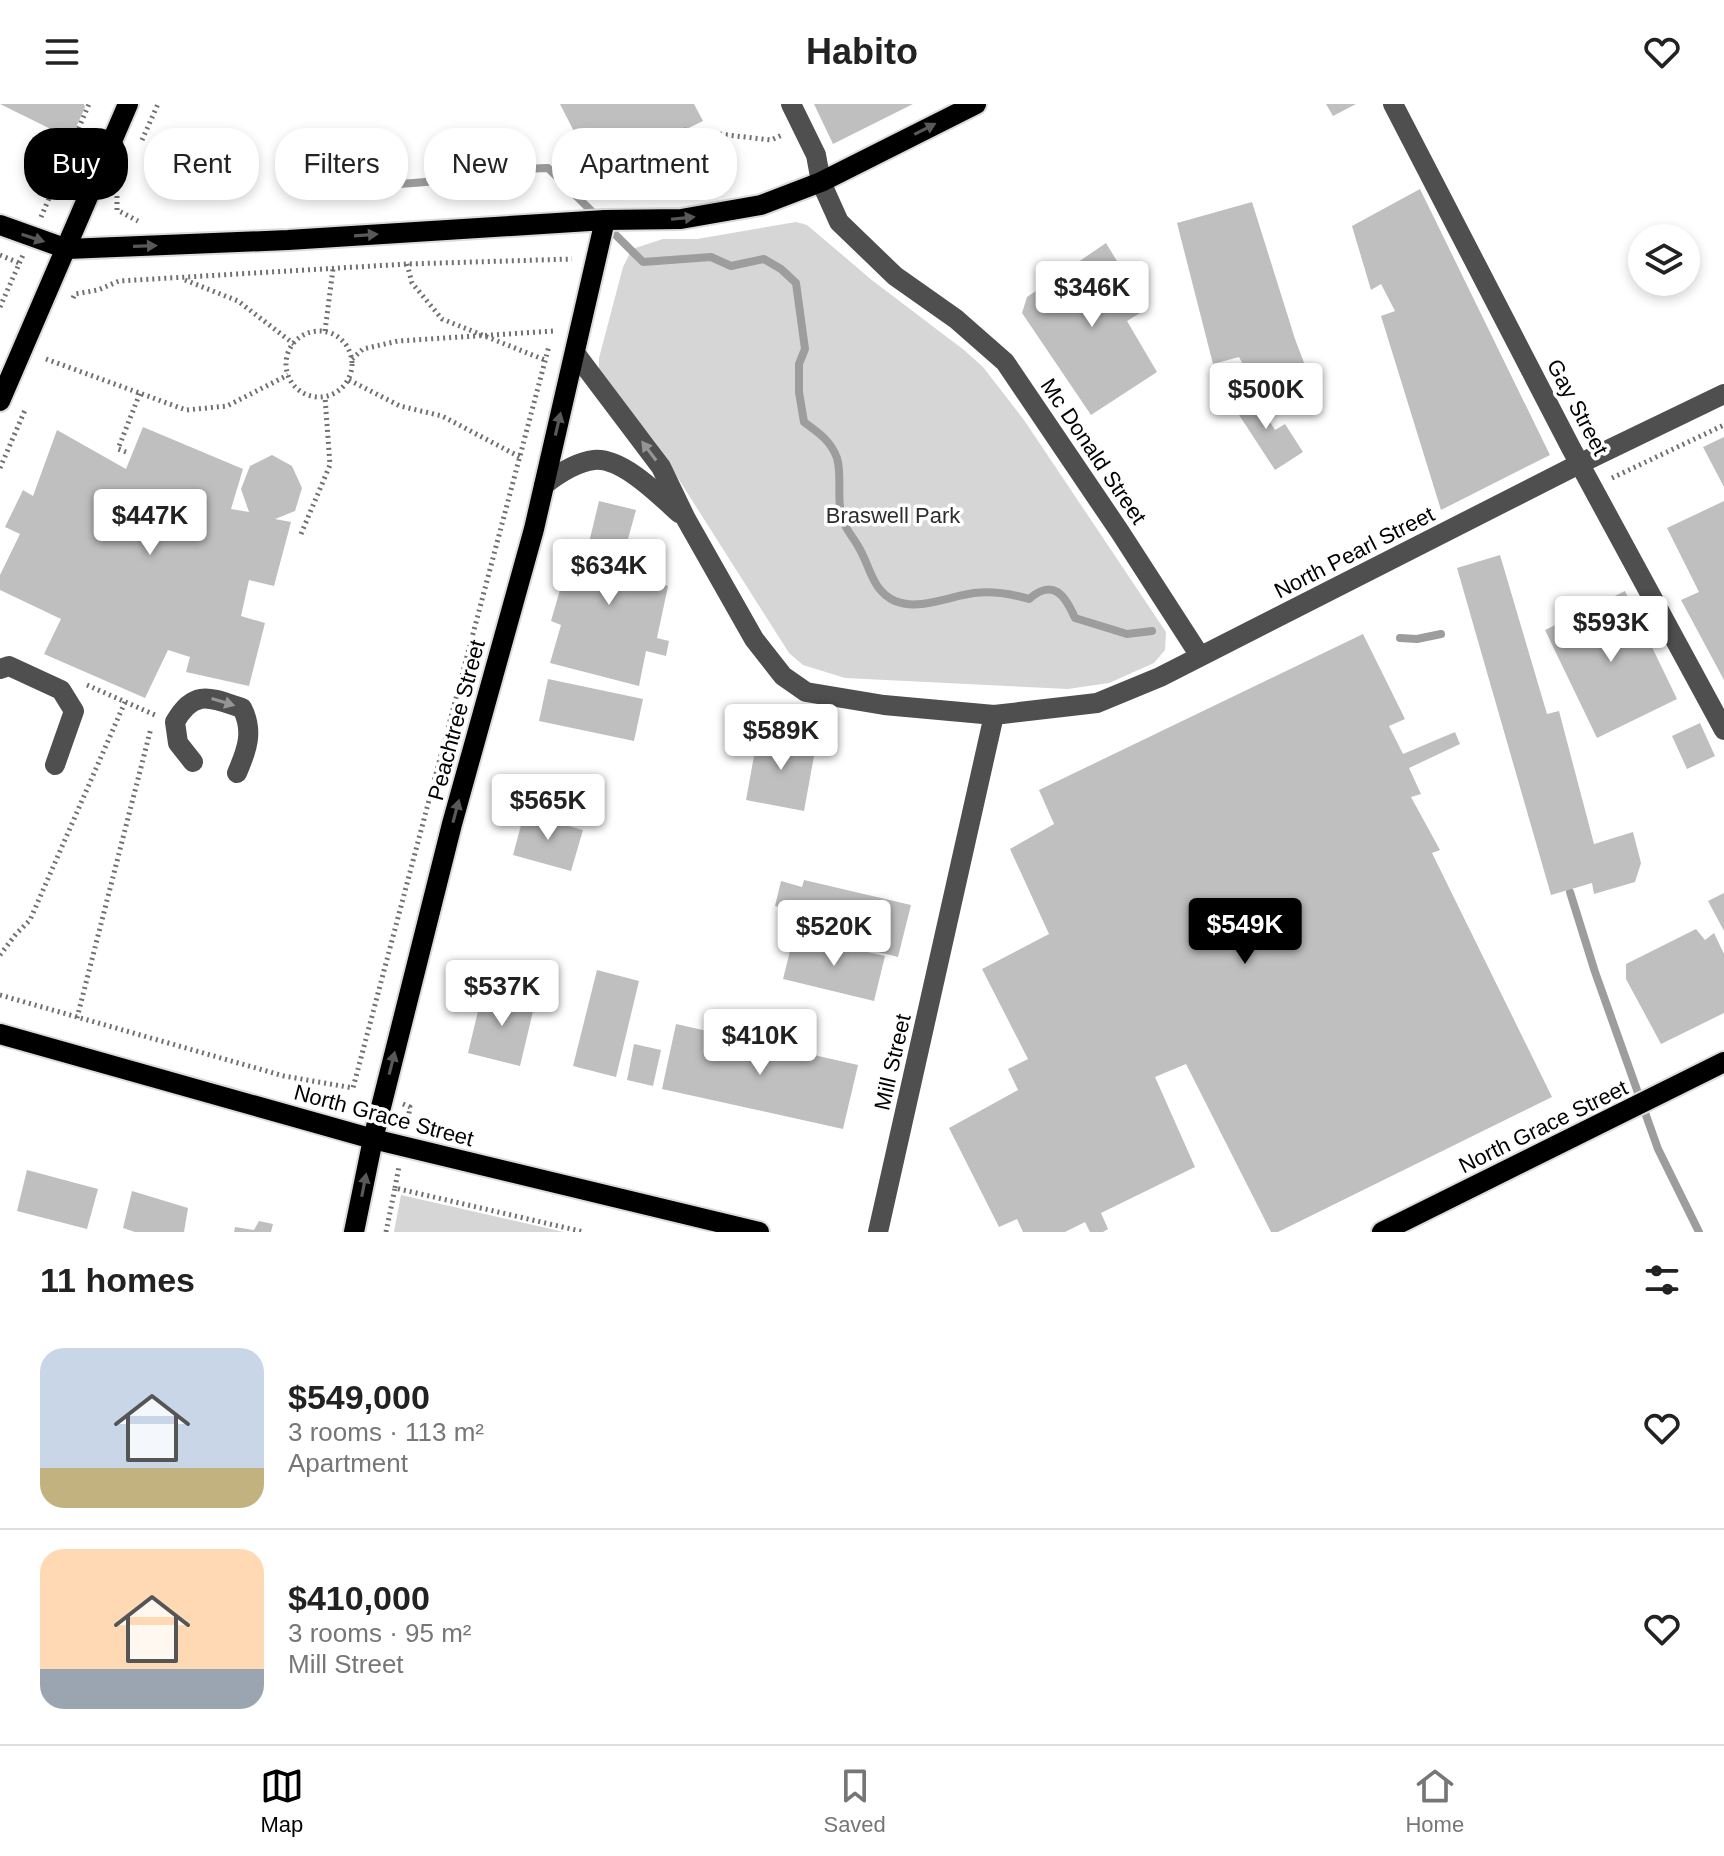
<!DOCTYPE html>
<meta charset="utf-8">
<style>
body{margin:0;font-family:Helvetica,sans-serif;background:#f6f6f6;color:#222;height:100vh;display:flex;flex-direction:column;font-size:30px;white-space:nowrap}
*{box-sizing:border-box;margin:0}
p{font-size:26px;color:#767676}
.icon{flex:none;width:44px;height:44px;fill:none;stroke:currentColor;stroke-width:2;stroke-linecap:round;stroke-linejoin:round}
.map{position:relative;height:1128px;overflow:hidden}
.sheet{display:flex;flex-direction:column;background:#fff;flex:1}
.sheet>*{flex:none}
.top-card{position:absolute;left:24px;top:24px;width:800px;height:72px;display:flex;gap:16px}
.buttons{position:absolute;left:1628px;top:120px;display:grid;gap:16px}
.buttons a{display:grid;place-items:center;width:72px;height:72px;border-radius:50%;background:#fff;box-shadow:0 4px 12px #0003;font-size:40px}
.price{position:absolute;translate:-50% -68px;padding:0 18px;border-radius:8px;background:#fff;color:#222;font-size:26px;line-height:52px;filter:drop-shadow(0 2px 4px #0008)}
.price::after{content:'';position:absolute;left:50%;top:48px;width:24px;height:18px;margin-left:-12px;background:inherit;clip-path:polygon(0 0,100% 0,50% 100%)}
.price.selected{background:#000;color:#fff}
ul{padding:0;list-style:none}
li{display:flex;align-items:center;gap:24px;height:200px;padding:0 40px}
li+li{border-top:2px solid #e0e0e0}
li span{display:grid;place-items:center;flex:none;width:224px;height:160px;border-radius:24px;color:#555}
li>.icon{margin-inline-start:auto}
span .icon{width:96px;height:96px;fill:#fffc;stroke-width:1}
li b{font-size:34px}
h2{display:flex;justify-content:space-between;align-items:center;height:96px;padding:0 40px;font-size:34px}
.pill{padding:0 28px;border-radius:32px;background:#fff;box-shadow:0 4px 12px #0003;font-size:28px;line-height:72px}
.pill.selected{background:#000;color:#fff}
header{display:flex;justify-content:space-between;align-items:center;height:104px;padding:0 40px;background:#fff;font-size:36px;font-weight:800}
.menu{display:flex;justify-content:space-around;align-items:center;height:112px;border-top:2px solid #e0e0e0;background:#fff;font-size:22px;color:#767676}
.menu a{display:grid;justify-items:center;gap:4px}
.menu .selected{color:#000}
.map>svg:first-child{display:block}
</style>
<header><svg class="icon" aria-label="menu" viewBox="0 0 24 24"><path d="M4 6h16M4 12h16M4 18h16"/></svg>Habito<svg class="icon" aria-label="heart" viewBox="0 0 24 24"><path d="M12 20l-8-8c-3-5 5-10 8-4 3-6 11-1 8 4z"/></svg></header>
<div class="map">
<svg width="1724" height="1128" viewBox="0 0 1724 1128">
<rect width="100%" height="100%" fill="#fff"/>
<g fill="#d6d6d6">
<path d="M796 118 807 121 873 177 964 246 983 263 1024 316 1166 528 1165 546 1154 559 1109 579 1068 585 845 574 803 561 789 549 655 338 599 267V254L623 163 632 145 663 135H697Z"/>
<path d="M401 1091 564 1128H394Z"/>
</g>
<g fill="none" stroke-linecap="round" stroke-linejoin="round">
<g stroke="#9d9d9d" stroke-width="8">
<path d="M296 86C339 82 383 82 425 78 466 74 506 65 548 64L643 158 711 153 731 162 764 155 781 165 796 179 805 245 799 260V288L804 318C818 328 831 337 837 354 842 371 837 392 841 409 844 424 851 430 858 442 870 461 871 486 895 497 919 507 950 492 974 489 992 487 1012 490 1029 495 1053 474 1065 491 1075 514L1127 530 1152 527"/>
<path d="M1400 534 1417 535 1441 530"/>
<path d="M1570 788 1595 868 1658 1045 1699 1128"/>
</g>
</g>
<g fill="#bfbfbf">
<path d="M0 0H84L85 3 71 35Z"/>
<path d="M560 0H694L703 17 621 57 590 59Z"/>
<path d="M814 0H913L833 40Z"/>
<path d="M1326 0H1356L1333 12Z"/>
<path d="M1420 85 1550 351 1441 406 1381 212 1395 207 1381 180 1371 186 1352 122Z"/>
<path d="M1252 98 1295 235 1316 290 1270 312 1239 253 1213 260 1177 119Z"/>
<path d="M1106 139 1146 205 1127 217 1157 268 1091 311 1022 209 1027 193Z"/>
<path d="M1249 285 1275 326 1285 320 1303 348 1275 366 1230 297Z"/>
<path d="M143 323 243 365 231 405 249 408 241 385 250 362 272 351 292 362 302 384 295 407 275 415 291 418 274 482 249 476 241 512 265 519 249 582 186 568 190 553 168 546 145 594 44 550 61 515 0 486V471L20 430 5 423 23 386 33 392 57 326 126 365Z"/>
<path d="M1724 333V383L1703 343Z"/>
<path d="M599 397 636 406 623 453 631 456 627 467 668 482 657 534 669 537 666 552 646 547 639 582 550 559 561 521 551 517 566 465 582 468Z"/>
<path d="M1724 397V576L1681 496 1699 488 1667 424Z"/>
<path d="M1500 451 1547 610 1559 607 1594 740 1633 728 1641 759 1635 778 1594 790 1592 779 1551 791 1457 464Z"/>
<path d="M1625 487 1677 595 1597 634 1545 526Z"/>
<path d="M1363 530 1405 615 1389 622 1403 650 1455 628 1460 640 1409 664 1421 690 1411 693 1440 746 1432 749 1552 993 1278 1128H1271L1186 960 1155 973 1195 1063 1101 1109 1108 1125 1103 1128H1090L1085 1118 1065 1128H1023L1017 1115 999 1123 949 1024 1018 986 1008 965 1028 955 982 865 1049 830 1010 745 1054 720 1039 686Z"/>
<path d="M548 575 643 595 634 637 539 617Z"/>
<path d="M1700 619 1715 652 1687 665 1672 632Z"/>
<path d="M758 630 816 641 804 707 746 696Z"/>
<path d="M524 710 583 726 571 767 513 751Z"/>
<path d="M804 776 911 801 898 853 791 826 798 808 775 802 781 777 802 783Z"/>
<path d="M1724 789V827L1708 797Z"/>
<path d="M1696 825 1705 836 1714 829 1724 850V909L1661 940 1626 875V860Z"/>
<path d="M794 831 885 852 874 897 783 875Z"/>
<path d="M597 866 639 877 616 973 573 962Z"/>
<path d="M483 886 535 899 520 962 468 949Z"/>
<path d="M676 920 858 961 843 1025 662 985Z"/>
<path d="M634 940 661 946 653 982 627 976Z"/>
<path d="M27 1066 98 1085 87 1125 17 1107Z"/>
<path d="M132 1087 188 1104 184 1128H135L123 1124Z"/>
<path d="M259 1117 273 1120 271 1128H234L235 1123 254 1126Z"/>
</g>
<g fill="none" stroke-linecap="round" stroke-linejoin="round">
<g stroke="#dbdbdb" stroke-width="24">
<g id="major">
<path d="M0 121 67 145 288 136 605 116 681 115 761 101 821 78 976 0"/>
<path d="M0 297 128 0"/>
<path d="M0 930 373 1035 759 1128"/>
<path d="M354 1128 373 1035 452 720 534 425 605 116"/>
<path d="M1382 1128 1724 958"/>
</g>
</g>
<g stroke="#717171" stroke-width="5" stroke-dasharray="2 4" stroke-linecap="butt">
<path d="M684 26 771 36 782 31"/>
<path d="M142 36 158 0"/>
<path d="M639 89 700 85"/>
<path d="M117 92V106L138 117"/>
<path d="M41 113 89 0"/>
<path d="M0 151 19 159"/>
<path d="M407 160 412 179 442 215 545 256"/>
<path d="M185 176 238 197 294 240"/>
<path d="M73 194 75 190 98 186 119 177 407 160 572 155"/>
<path d="M0 203 23 151"/>
<path d="M325 227 333 165"/>
<circle cx="319" cy="260" r="33"/>
<path d="M46 255 186 306 227 302 288 271"/>
<path d="M352 255 363 245 398 237 554 227"/>
<path d="M349 276 400 302 442 312 520 353"/>
<path d="M126 348 118 345 140 289"/>
<path d="M0 364 25 306"/>
<path d="M1612 374 1724 321"/>
<path d="M301 430 330 361 325 293"/>
<path d="M87 581 155 611"/>
<path d="M0 851 16 830 30 816 125 598"/>
<path d="M0 891 284 972 353 984 549 242"/>
<path d="M77 914 151 624"/>
<path d="M403 1000 410 1003 407 1021"/>
<path d="M395 1084 399 1062"/>
<path d="M386 1128 395 1084 584 1128"/>
</g>
<g stroke="#4f4f4f" stroke-width="20">
<path d="M791 0 816 51 821 78 839 118 895 172 956 215 1005 258 1120 428 1200 552"/>
<path d="M1393 0 1571 344 1724 626"/>
<path d="M575 249 661 363 686 415 754 535 783 572 806 588 884 601 994 611 1097 599 1160 573 1581 359 1724 290"/>
<path d="M544 381C558 370 576 358 594 356 622 353 660 392 679 409"/>
<path d="M0 565 9 562 61 586 74 607 55 661"/>
<path d="M193 658 178 639 175 618C194 584 211 594 242 604 254 627 247 646 237 669"/>
<path d="M878 1128 994 611"/>
</g>
<use href="#major" stroke="#000" stroke-width="20"/>
</g>
<defs><path id="oneway-solid" d="M-6-.8H1V-3.2L6.5 0L1 3.2V.8H-6Z" transform="scale(2)"/></defs>
<g fill="#595959">
<use href="#oneway-solid" transform="translate(925 25) rotate(-27)"/>
<use href="#oneway-solid" transform="translate(683 114) rotate(-6)"/>
<use href="#oneway-solid" transform="translate(366 131) rotate(-4)"/>
<use href="#oneway-solid" transform="translate(33 134) rotate(18)"/>
<use href="#oneway-solid" transform="translate(145 142) rotate(-2)"/>
<use href="#oneway-solid" transform="translate(558 320) rotate(-77)"/>
<use href="#oneway-solid" transform="translate(456 707) rotate(-75)"/>
<use href="#oneway-solid" transform="translate(392 959) rotate(-76)"/>
<use href="#oneway-solid" transform="translate(364 1081) rotate(-79)"/>
</g>
<g fill="#959595">
<use href="#oneway-solid" transform="translate(649 347) rotate(-127)"/>
<use href="#oneway-solid" transform="translate(223 598) rotate(17)"/>
</g>
<g text-anchor="middle" stroke-width="7" stroke-linejoin="round" paint-order="stroke">
<g font-size="22" fill="#000" stroke="#fff">
<text transform="translate(1578 303) rotate(62)" y="8">Gay Street</text>
<text transform="translate(1094 347) rotate(56)" y="8">Mc Donald Street</text>
<text transform="translate(1354 448) rotate(-27)" y="8">North Pearl Street</text>
<text transform="translate(456 616) rotate(-75)" y="8">Peachtree Street</text>
<text transform="translate(892 958) rotate(-77)" y="8">Mill Street</text>
<text transform="translate(384 1011) rotate(15)" y="8">North Grace Street</text>
<text transform="translate(1543 1022) rotate(-26)" y="8">North Grace Street</text>
</g>
<g font-size="22" fill="#2d2d2d" stroke="#fff">
<text x="893" y="419">Braswell Park</text>
</g>
</g>
</svg>
<div class="buttons">
<a><svg class="icon" aria-label="layers" viewBox="0 0 24 24"><path d="M12 4l9 5-9 5-9-5zM3 14l9 5 9-5"/></svg></a>
</div>
<b class="price" style="left:1092px;top:225px">$346K</b>
<b class="price" style="left:1266px;top:327px">$500K</b>
<b class="price" style="left:150px;top:453px">$447K</b>
<b class="price" style="left:609px;top:503px">$634K</b>
<b class="price" style="left:1611px;top:560px">$593K</b>
<b class="price" style="left:781px;top:668px">$589K</b>
<b class="price" style="left:548px;top:738px">$565K</b>
<b class="price selected" style="left:1245px;top:862px">$549K</b>
<b class="price" style="left:834px;top:864px">$520K</b>
<b class="price" style="left:502px;top:924px">$537K</b>
<b class="price" style="left:760px;top:973px">$410K</b>
<div class="top-card">
<a class="pill selected">Buy</a>
<a class="pill">Rent</a>
<a class="pill">Filters</a>
<a class="pill">New</a>
<a class="pill">Apartment</a>
</div>
</div>
<section class="sheet">
<h2>11 homes<svg class="icon" aria-label="filters" viewBox="0 0 24 24"><path d="M4 7h16M4 17h16"/><circle cx="9" cy="7" r="2"/><circle cx="15" cy="17" r="2"/></svg></h2>
<ul>
<li><span style="background:linear-gradient(#c9d6e8 75%,#c2b280 0)"><svg class="icon" aria-label="home" viewBox="0 0 24 24"><path d="M3 11l9-7 9 7M6 9v11h12V9"/></svg></span><div><b>$549,000</b><p>3 rooms · 113 m²</p><p>Apartment</p></div><svg class="icon" aria-label="heart" viewBox="0 0 24 24"><path d="M12 20l-8-8c-3-5 5-10 8-4 3-6 11-1 8 4z"/></svg></li>
<li><span style="background:linear-gradient(#ffd9b3 75%,#9aa5b1 0)"><svg class="icon" aria-label="home" viewBox="0 0 24 24"><path d="M3 11l9-7 9 7M6 9v11h12V9"/></svg></span><div><b>$410,000</b><p>3 rooms · 95 m²</p><p>Mill Street</p></div><svg class="icon" aria-label="heart" viewBox="0 0 24 24"><path d="M12 20l-8-8c-3-5 5-10 8-4 3-6 11-1 8 4z"/></svg></li>
</ul>
</section>
<nav class="menu">
<a class="selected"><svg class="icon" aria-label="map" viewBox="0 0 24 24"><path d="M3 6l6-2 6 2 6-2v14l-6 2-6-2-6 2zM9 4v14M15 6v14"/></svg>Map</a>
<a><svg class="icon" aria-label="saved" viewBox="0 0 24 24"><path d="M7 4h10v16l-5-4-5 4z"/></svg>Saved</a>
<a><svg class="icon" aria-label="home" viewBox="0 0 24 24"><path d="M3 11l9-7 9 7M6 9v11h12V9"/></svg>Home</a>
</nav>
